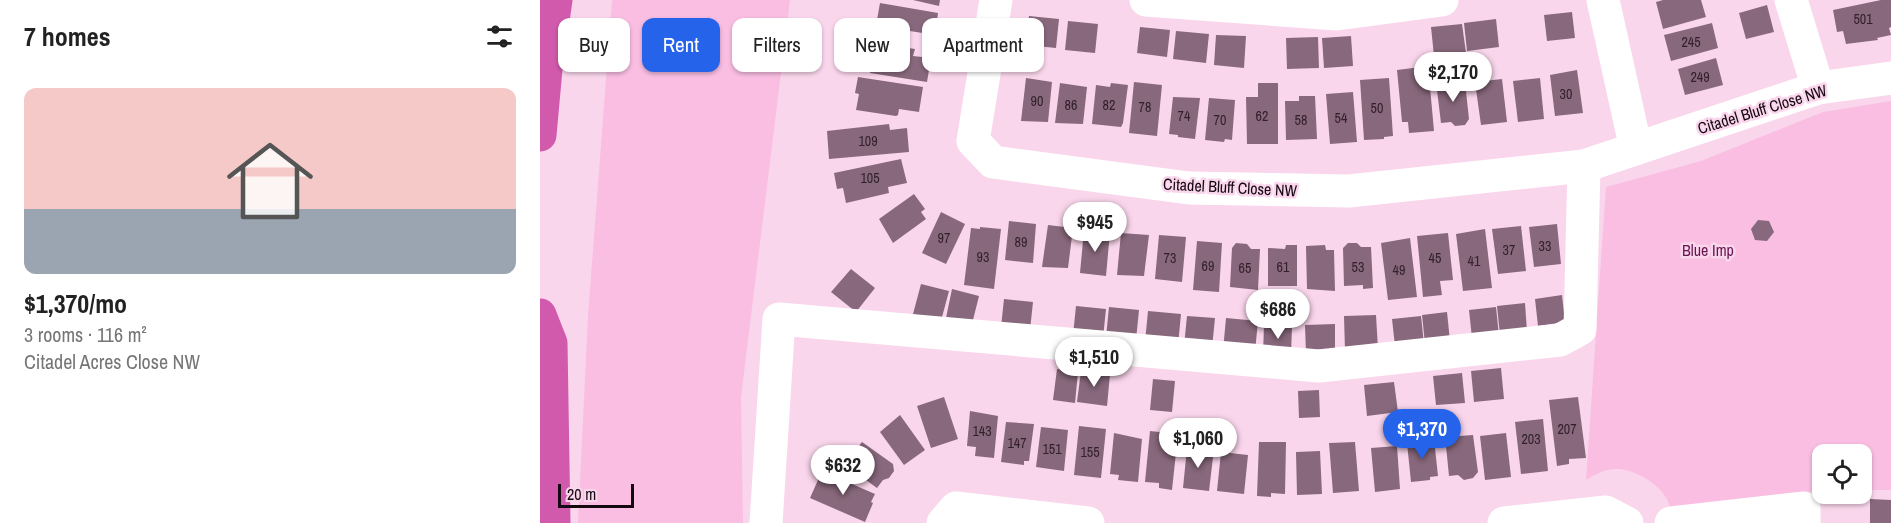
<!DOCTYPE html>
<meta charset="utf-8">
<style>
body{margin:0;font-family:"Archivo Narrow",sans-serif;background:#f2f2f2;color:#222;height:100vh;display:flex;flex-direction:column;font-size:22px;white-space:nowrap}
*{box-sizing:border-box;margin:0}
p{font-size:20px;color:#767676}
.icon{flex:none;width:33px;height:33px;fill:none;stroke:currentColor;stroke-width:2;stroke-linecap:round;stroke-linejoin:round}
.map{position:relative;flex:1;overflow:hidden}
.drawer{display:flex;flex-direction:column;background:#fff;width:540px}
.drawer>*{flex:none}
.top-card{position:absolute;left:18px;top:18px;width:570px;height:54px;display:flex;gap:12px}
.buttons{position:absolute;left:1272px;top:444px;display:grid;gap:12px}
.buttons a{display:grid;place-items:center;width:60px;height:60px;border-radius:12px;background:#fff;box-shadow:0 2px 4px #0004;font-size:30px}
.scale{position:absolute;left:18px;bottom:15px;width:76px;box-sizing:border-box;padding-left:6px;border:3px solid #150911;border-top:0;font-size:16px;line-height:21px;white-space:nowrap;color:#150911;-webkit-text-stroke:4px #fad6ec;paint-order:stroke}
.price{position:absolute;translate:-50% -51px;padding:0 14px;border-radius:21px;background:#fff;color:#222;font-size:20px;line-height:39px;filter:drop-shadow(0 2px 3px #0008)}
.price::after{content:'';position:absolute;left:50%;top:36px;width:18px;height:14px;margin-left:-9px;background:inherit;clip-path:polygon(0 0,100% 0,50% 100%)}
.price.active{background:#2563eb;color:#fff}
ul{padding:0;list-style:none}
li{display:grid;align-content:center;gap:12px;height:318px;padding:0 24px}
li span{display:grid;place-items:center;height:186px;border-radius:12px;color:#555}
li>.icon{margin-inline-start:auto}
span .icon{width:108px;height:108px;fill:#fffc;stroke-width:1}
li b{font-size:26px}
h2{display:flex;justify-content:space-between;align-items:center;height:72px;padding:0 24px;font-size:26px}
.pill{padding:0 21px;border-radius:12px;background:#fff;box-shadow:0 2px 4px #0004;font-size:21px;line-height:54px}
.pill.active{background:#2563eb;color:#fff}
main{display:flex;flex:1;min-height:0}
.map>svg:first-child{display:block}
</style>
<main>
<section class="drawer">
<h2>7 homes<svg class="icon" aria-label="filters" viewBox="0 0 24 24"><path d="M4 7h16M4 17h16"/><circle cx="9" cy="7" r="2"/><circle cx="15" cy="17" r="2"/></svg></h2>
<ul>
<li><span style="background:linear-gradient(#f6c9c9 65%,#9aa5b1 0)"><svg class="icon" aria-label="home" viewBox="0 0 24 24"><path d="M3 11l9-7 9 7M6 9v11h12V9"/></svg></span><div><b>$1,370/mo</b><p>3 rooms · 116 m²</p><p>Citadel Acres Close NW</p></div></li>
</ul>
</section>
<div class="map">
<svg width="1351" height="523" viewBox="0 0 1351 523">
<rect width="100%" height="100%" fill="#fad6ec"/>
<g fill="#fabee3">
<path d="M72 0H250L201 397 203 523H38L48 316Z"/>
<path d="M1351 101V490H1322V454H1282V491L1130 511C1131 490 1096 469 1078 469 1066 468 1056 474 1046 480L1066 187 1161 161 1283 112Z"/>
</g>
<g fill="#88687c">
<path d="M373 0H400L399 6Z"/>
<path d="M1123 0H1161L1166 17 1123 29 1116 2Z"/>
<path d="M1341 0H1351V27L1349 28 1351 35 1337 38 1338 40 1306 44 1303 31 1297 32 1293 10Z"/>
<path d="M340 3 398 13 395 35 370 31 369 37 335 31Z"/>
<path d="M1227 5 1234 32 1206 39 1199 13Z"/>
<path d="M1032 12 1035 38 1007 41 1004 15Z"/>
<path d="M489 16 519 19 516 48 486 45Z"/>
<path d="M956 19 959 47 927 51 924 23Z"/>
<path d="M528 21 558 24 555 53 525 50Z"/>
<path d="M1172 23 1178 48 1131 61 1124 35Z"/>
<path d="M922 24 926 53 894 56 891 27Z"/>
<path d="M600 27 630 30 627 57 597 53Z"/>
<path d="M636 31 669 34 666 63 633 59Z"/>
<path d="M676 35 706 36 704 68 674 65Z"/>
<path d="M811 36 813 66 784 68 782 38Z"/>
<path d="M778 37 779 68 747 69 746 38Z"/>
<path d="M335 43 375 49 373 56 391 58 387 82 330 73Z"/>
<path d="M1176 58 1183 85 1145 95 1138 69Z"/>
<path d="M881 67 882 77 889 76 894 131 869 133 868 122H862L857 70Z"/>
<path d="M1037 70 1043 113 1015 116 1010 75Z"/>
<path d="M318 77 383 87 379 112 359 109 358 115 356 116 316 110 319 94 315 93Z"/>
<path d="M486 78 512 82 508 122 481 121Z"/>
<path d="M849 78 853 136 844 137V139L824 140 820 80Z"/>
<path d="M1000 78 1004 119 978 122 973 81Z"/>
<path d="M962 79 967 122 941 125 935 82Z"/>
<path d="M908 81V83L925 82 929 119 925 125 915 126 911 122 901 123 896 82Z"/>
<path d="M594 82 622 85 617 136 589 133Z"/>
<path d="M520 83 547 87 543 124 515 123Z"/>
<path d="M571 83 588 85 583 123 581 127 552 124 556 85 570 87Z"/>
<path d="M718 83H738V144H707L706 97H718Z"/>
<path d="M813 92 817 142 790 144 786 94Z"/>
<path d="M759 96H775L777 139 746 140 745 101H759Z"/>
<path d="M633 97 660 98 655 139 638 137V135L629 134Z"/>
<path d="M669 98 695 100 692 140 685 139 684 142 665 140Z"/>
<path d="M349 124 350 130 367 128 369 152 289 159 287 131Z"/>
<path d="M361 159 367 183 348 187 349 193 306 203 303 188 297 189 294 173Z"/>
<path d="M374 194 385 209 381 212 386 219 353 243 339 219Z"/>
<path d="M401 212 425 224 406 264 382 253Z"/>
<path d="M1218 220 1229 221 1234 232 1227 241 1215 240 1211 229Z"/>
<path d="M469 221 496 224 493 263 465 260Z"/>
<path d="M1017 224 1021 264 994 267 989 227Z"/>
<path d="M508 225 533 228 528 268 502 267Z"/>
<path d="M981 226 986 271 958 274 952 229Z"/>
<path d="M440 227 461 229 454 289 424 285 431 228 440 229Z"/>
<path d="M945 229 952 288 923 291 916 234Z"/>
<path d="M544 230 570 232 566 276 540 273Z"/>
<path d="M581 233 609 235 604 276 577 275Z"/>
<path d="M908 233 913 280 900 281 902 295 883 297 877 236Z"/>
<path d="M619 235 646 237 642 282 615 279Z"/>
<path d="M870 238 877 297 848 300 841 243Z"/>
<path d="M657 241 682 243 679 292 653 290Z"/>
<path d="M696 243 707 244 711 249H720L718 290 690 287 692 248Z"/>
<path d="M808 243H817L821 247H831L833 288 823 289V285L804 286 803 248Z"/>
<path d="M746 245H757V286H728V248L745 249Z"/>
<path d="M785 245 786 250H794L795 291 767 289 766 246Z"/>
<path d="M311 269 335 288 316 312 291 292Z"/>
<path d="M381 284 409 291 401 321 373 314Z"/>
<path d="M412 289 439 296 432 324 406 318Z"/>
<path d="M1022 295 1025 322 998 326 995 299Z"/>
<path d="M464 299 493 302 490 330 461 327Z"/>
<path d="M985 303 987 332 960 335 957 306Z"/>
<path d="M536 306 566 309 563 338 533 335Z"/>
<path d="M569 307 599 310 596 340 566 337Z"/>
<path d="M956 307 959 336 932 338 929 310Z"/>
<path d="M608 311 641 314 638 345 605 342Z"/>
<path d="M907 312 910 341 885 344 882 315Z"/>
<path d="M836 315 838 349 805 351 804 316Z"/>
<path d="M647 316 675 318 672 348 644 346Z"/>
<path d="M881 316 884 344 855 346 852 319Z"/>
<path d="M686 318 718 321 715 352 683 350Z"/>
<path d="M795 324V354H766L765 325Z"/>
<path d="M724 325 752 326 751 356 723 355Z"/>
<path d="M961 368 964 399 934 402 931 371Z"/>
<path d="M517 369 538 372 535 403 513 400Z"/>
<path d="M541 371 570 374 567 406 537 402Z"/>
<path d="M922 373 925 403 896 405 893 376Z"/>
<path d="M613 379 635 381 632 412 610 410Z"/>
<path d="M854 382 858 412 827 416 824 385Z"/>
<path d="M779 390 780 417 759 418 758 391Z"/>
<path d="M404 397 418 439 391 448 377 406Z"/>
<path d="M1038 397 1046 458 1029 459V464L1017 466 1009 400Z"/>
<path d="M430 411 458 416 454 458 435 456 436 447 427 446Z"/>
<path d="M360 415 385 450 364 465 340 432Z"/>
<path d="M1003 419 1008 471 981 474 975 422Z"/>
<path d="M466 422 494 424 489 461H484V465L461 462Z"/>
<path d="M539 426 566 429 561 478 534 475Z"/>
<path d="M501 427 528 430 524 471 496 467Z"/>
<path d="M610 431 638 434 632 490 619 488V483L605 482Z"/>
<path d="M574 433 602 439 598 482 578 480 579 475 570 474Z"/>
<path d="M966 433 971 477 945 480 940 436Z"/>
<path d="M919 434V436L933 435 938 472 933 478 924 480 918 475 909 476 905 436Z"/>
<path d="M894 439 898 476 890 477V480L871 482 867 443Z"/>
<path d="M322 442 353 464 354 471 349 478 343 480 337 488 304 464Z"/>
<path d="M719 442H746L745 494 731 493V497L717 496Z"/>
<path d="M815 442 819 491 793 493 789 443Z"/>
<path d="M857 446 860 489 835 492 831 448Z"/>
<path d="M647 448 674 449 669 491 643 488Z"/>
<path d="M780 451 782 494 757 495 756 452Z"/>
<path d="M681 452 708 455 704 494 677 491Z"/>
<path d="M282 471 335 494 331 502 333 503 325 522 270 498Z"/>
<path d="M1330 499 1351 500V523H1330Z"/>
</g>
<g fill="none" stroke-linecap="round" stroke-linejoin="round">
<g stroke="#fff" stroke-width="33">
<path d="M456 0 433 141 453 162 649 188 809 191 1044 166 1278 88 1351 78"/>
<path d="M606 0 797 14 902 0"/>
<path d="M1063 0 1096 149"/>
<path d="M1251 0 1278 88"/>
<path d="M226 523 239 319 779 366 1020 340 1040 329 1044 166"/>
<path d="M403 523 416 508 548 523"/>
<path d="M964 523 1066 512 1087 523"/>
<path d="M1131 523 1264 508V523"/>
</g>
<g stroke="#d15aac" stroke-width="33">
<path d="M0 135 6 69 16 0"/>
<path d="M0 315 11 343 14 523"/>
</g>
</g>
<g text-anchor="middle" stroke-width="5" stroke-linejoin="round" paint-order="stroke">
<g font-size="14" fill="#32212c">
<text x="1323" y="24">501</text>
<text x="1151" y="47">245</text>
<text x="1160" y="82">249</text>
<text x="1026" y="99">30</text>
<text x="497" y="106">90</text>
<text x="531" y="110">86</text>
<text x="569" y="110">82</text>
<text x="605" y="112">78</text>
<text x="837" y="113">50</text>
<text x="644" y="121">74</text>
<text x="722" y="121">62</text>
<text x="801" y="123">54</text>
<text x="680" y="125">70</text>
<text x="761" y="125">58</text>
<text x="328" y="146">109</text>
<text x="330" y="183">105</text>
<text x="404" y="243">97</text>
<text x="481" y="247">89</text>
<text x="1005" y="251">33</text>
<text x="969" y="255">37</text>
<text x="443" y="262">93</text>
<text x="630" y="263">73</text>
<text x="895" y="263">45</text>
<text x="934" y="266">41</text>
<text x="668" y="271">69</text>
<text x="743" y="272">61</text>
<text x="818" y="272">53</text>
<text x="705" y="273">65</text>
<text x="859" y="275">49</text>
<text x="1027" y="434">207</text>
<text x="442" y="436">143</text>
<text x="991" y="444">203</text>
<text x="477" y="448">147</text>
<text x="512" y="454">151</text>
<text x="550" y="457">155</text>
</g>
<g font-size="16" fill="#150911" stroke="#fad6ec">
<text transform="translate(1222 109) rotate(-17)" y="6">Citadel Bluff Close NW</text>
<text transform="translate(690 187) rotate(3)" y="6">Citadel Bluff Close NW</text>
</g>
<g font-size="16" fill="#681552" stroke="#fad6ec">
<text x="1168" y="256">Blue Imp</text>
</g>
</g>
</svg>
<div class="buttons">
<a><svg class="icon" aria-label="locate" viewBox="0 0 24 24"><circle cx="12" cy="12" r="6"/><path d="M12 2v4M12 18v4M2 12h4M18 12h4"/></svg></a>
</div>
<div class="scale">20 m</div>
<b class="price" style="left:913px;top:103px">$2,170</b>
<b class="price" style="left:555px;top:253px">$945</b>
<b class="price" style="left:738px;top:340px">$686</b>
<b class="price" style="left:554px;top:388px">$1,510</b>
<b class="price active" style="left:882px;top:460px">$1,370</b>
<b class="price" style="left:658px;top:469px">$1,060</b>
<b class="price" style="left:303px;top:496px">$632</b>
<div class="top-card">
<a class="pill">Buy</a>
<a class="pill active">Rent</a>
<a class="pill">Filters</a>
<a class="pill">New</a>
<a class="pill">Apartment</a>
</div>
</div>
</main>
